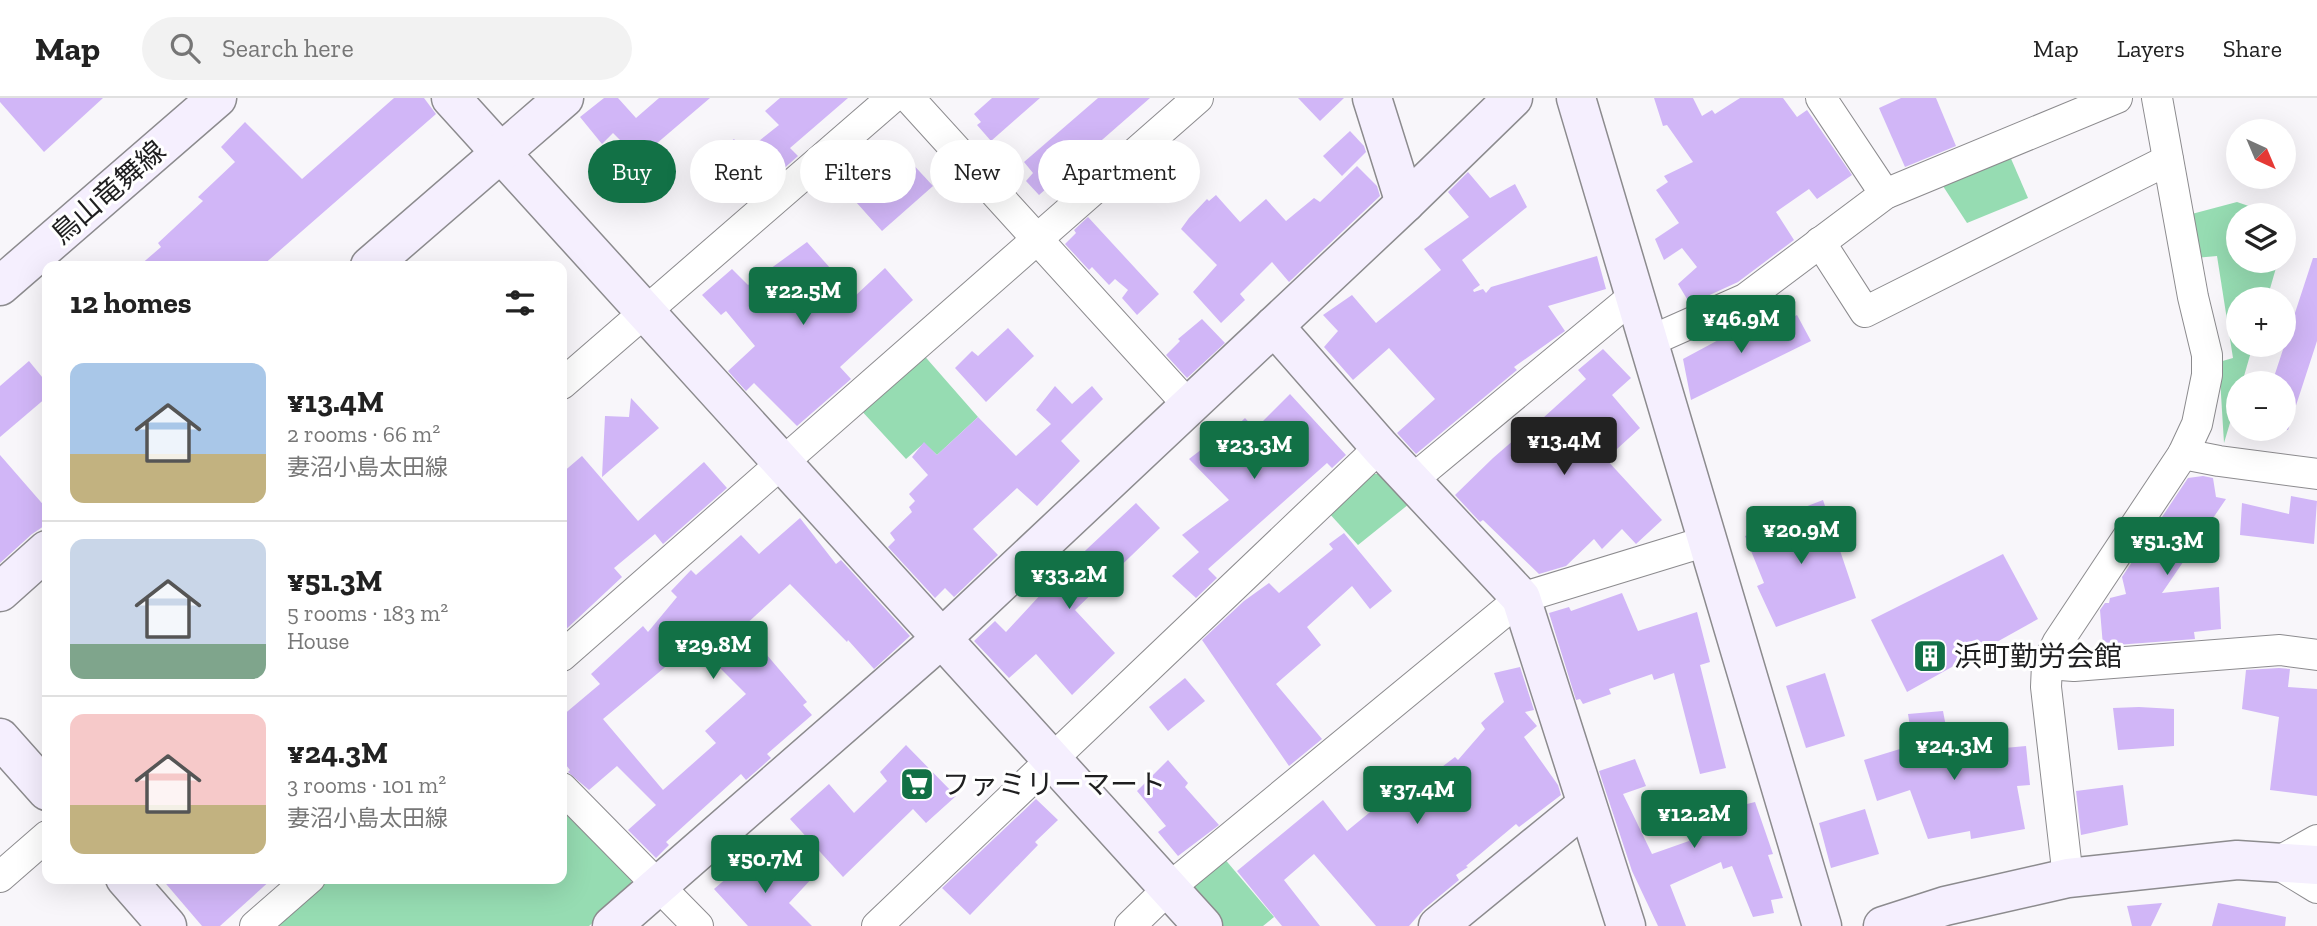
<!DOCTYPE html>
<meta charset="utf-8">
<style>
body{margin:0;font-family:"Zilla Slab","Noto Sans JP",serif;background:#f2f2f2;color:#222;height:100vh;display:flex;flex-direction:column;font-size:26px;white-space:nowrap}
*{box-sizing:border-box;margin:0}
p{font-size:23px;color:#767676}
.icon{flex:none;width:38px;height:38px;fill:none;stroke:currentColor;stroke-width:2;stroke-linecap:round;stroke-linejoin:round}
.map{position:relative;flex:1;overflow:hidden}
.drawer{position:absolute;left:42px;top:163px;width:525px;height:623px;display:flex;flex-direction:column;background:#fff;border-radius:14px;box-shadow:0 7px 28px #0002}
.drawer>*{flex:none}
.top-card{position:absolute;left:588px;top:42px;width:665px;height:63px;display:flex;gap:14px}
.needle{width:46px;rotate:136deg}
.fabs{position:absolute;left:2226px;top:21px;display:grid;gap:14px}
.fabs a{display:grid;place-items:center;width:70px;height:70px;border-radius:50%;background:#fff;box-shadow:0 7px 28px #0002;font-size:35px}
.price{position:absolute;translate:-50% -60px;padding:0 16px;border-radius:7px;background:#127146;color:#fff;font-size:23px;line-height:46px;filter:drop-shadow(0 2px 4px #0008)}
.price::after{content:'';position:absolute;left:50%;top:42px;width:21px;height:16px;margin-left:-10px;background:inherit;clip-path:polygon(0 0,100% 0,50% 100%)}
.price.on{background:#222;color:#fff}
ul{padding:0;list-style:none}
li{display:flex;align-items:center;gap:21px;height:175px;padding:0 28px}
li+li{border-top:2px solid #e0e0e0}
li span{display:grid;place-items:center;flex:none;width:196px;height:140px;border-radius:14px;color:#555}
li>.icon{margin-inline-start:auto}
span .icon{width:84px;height:84px;fill:#fffc;stroke-width:1}
li b{font-size:30px}
h2{display:flex;justify-content:space-between;align-items:center;height:84px;padding:0 28px;font-size:30px}
.tag{padding:0 24px;border-radius:32px;background:#fff;box-shadow:0 7px 28px #0002;font-size:24px;line-height:63px}
.tag.on{background:#127146;color:#fff}
header{display:flex;align-items:center;gap:42px;box-sizing:border-box;height:98px;padding:0 35px;background:#fff;border-bottom:2px solid #e0e0e0}
header strong{font-size:33px}
nav{display:flex;gap:38px;margin-inline-start:auto;font-size:24px}
.search{width:490px;height:63px;background:#f2f2f2;display:flex;align-items:center;gap:18px;box-sizing:border-box;padding:0 24px;border-radius:38px;color:#767676;font-size:26px}
.map>svg:first-child{display:block}
</style>
<header>
<strong>Map</strong>
<div class="search"><svg class="icon" aria-label="search" viewBox="0 0 24 24"><circle cx="10" cy="10" r="6"/><path d="M15 15l6 6"/></svg>Search here</div>
<nav><a>Map</a><a>Layers</a><a>Share</a></nav>
</header>
<div class="map">
<svg width="2317" height="828" viewBox="0 0 2317 828">
<rect width="100%" height="100%" fill="#f8f6fa"/>
<g fill="#96dcb2">
<path d="M2009 56 2028 100 1967 125 1941 85Z"/>
<path d="M2237 104 2275 117H2238V163H2278L2267 201H2238V247H2253L2242 285H2238V298L2224 345 2219 264 2233 260 2217 158 2195 160 2188 117Z"/>
<path d="M921 254 978 319 937 357 924 345 906 361 859 310Z"/>
<path d="M1368 376H1381L1409 406 1358 447 1328 414Z"/>
<path d="M562 706 631 777 632 791 589 828H271L325 781 562 780Z"/>
<path d="M1223 759 1274 819 1263 828H1217L1190 799 1191 783Z"/>
</g>
<g fill="#d1b6f7" fill-rule="evenodd">
<path d="M0 0H103L44 54 0 4Z"/>
<path d="M394 0H424L436 16 262 168H139L161 149 158 145 203 103 198 99 235 64 221 49 245 24 302 81Z"/>
<path d="M604 0H618L636 20 659 0H710L649 52 644 47 633 55 613 35 602 46 580 19Z"/>
<path d="M780 0H848L790 50 798 58 764 88 748 73 739 79 718 53 734 41 745 54 779 27 765 13Z"/>
<path d="M992 0H1040L991 43 977 27 981 24 974 16Z"/>
<path d="M1098 0H1150L1039 97 1026 83 1033 75 1024 64Z"/>
<path d="M1298 0H1344L1320 23Z"/>
<path d="M1654 0H1693L1702 18 1712 12 1715 16 1740 0H1783L1797 19 1807 12 1852 77 1817 101 1809 91 1776 114 1794 142 1738 184 1690 206 1678 186 1697 169 1682 150 1664 162 1655 141 1679 125 1656 92 1668 84 1664 78 1693 64 1667 27 1663 28Z"/>
<path d="M1901 0H1936L1956 48 1905 69 1879 10Z"/>
<path d="M1350 33 1364 48 1366 54 1342 78 1323 58Z"/>
<path d="M896 48 933 88 882 133 856 104 860 101 848 88Z"/>
<path d="M1357 68 1377 88 1380 98 1289 184 1272 164 1240 196 1245 202 1221 225 1193 194 1217 167 1181 131 1189 120 1207 101 1209 103 1216 97 1240 124 1266 101 1286 123 1314 100 1320 104Z"/>
<path d="M1468 74 1490 100 1515 86 1527 109 1462 162 1480 187 1473 192 1474 194 1483 191 1486 195 1491 189 1597 158 1606 191 1548 208 1565 233 1514 269 1517 272 1416 356 1397 335 1435 301 1389 250 1353 282 1324 249 1338 233 1323 217 1352 197 1376 225 1441 172 1424 151 1469 119 1448 94Z"/>
<path d="M1088 119 1159 196 1137 217 1122 200 1128 192 1115 181 1109 187 1092 169 1089 172 1065 146 1076 135 1074 132Z"/>
<path d="M807 144 855 198 885 170 913 202 840 269 851 281 797 328 754 285 746 293 728 273 755 248 726 213 721 217 702 197 732 171 748 187Z"/>
<path d="M2313 160H2317V243L2288 332 2284 331V285H2272Z"/>
<path d="M1797 217 1811 243 1691 302 1683 261 1750 225 1760 236Z"/>
<path d="M1202 221 1225 245 1187 280 1166 257 1180 243 1178 241Z"/>
<path d="M1008 230 1034 258 986 304 955 270 972 253 978 258Z"/>
<path d="M1603 251 1631 280 1612 297 1640 330 1606 361 1662 422 1636 446 1622 431 1602 451 1594 441 1566 468 1539 476 1483 422 1480 424 1455 397 1493 360 1530 328 1532 330 1586 281 1578 272Z"/>
<path d="M29 263 47 285V299L0 339V288Z"/>
<path d="M1055 288 1072 306 1092 288 1103 301 1061 343 1080 363 1037 408 1017 390 973 431 998 457 954 499 945 490 935 500 888 449 895 442 890 435 912 414 909 409 915 403 909 396 928 377 912 359 924 344 937 357 978 319 1016 358 1051 326 1036 312Z"/>
<path d="M1290 296 1346 357 1332 370 1327 365 1208 471 1217 480 1196 500 1172 478 1199 454 1182 437 1229 402 1189 361 1215 341 1219 345 1245 320 1255 331Z"/>
<path d="M631 300 659 330 602 379 605 318 629 319Z"/>
<path d="M0 357 47 411V426L32 436 0 465Z"/>
<path d="M582 358 638 423 704 364 727 390 663 446 655 436 614 470 622 479 562 535V375Z"/>
<path d="M2203 378 2213 380 2216 399 2226 401 2162 495 2219 489 2221 531 2194 534 2195 541 2103 548 2100 512 2105 505H2109L2110 500 2126 496 2122 479 2188 380Z"/>
<path d="M2291 398 2317 403 2314 446 2240 437 2242 405 2289 416Z"/>
<path d="M1823 402 1856 500 1776 529 1757 488 1764 485 1745 438 1776 428 1792 414Z"/>
<path d="M1136 405 1160 430 1075 512 1115 555 1072 597 1036 556 1009 580 974 543 995 523 1006 534 1054 482Z"/>
<path d="M800 420 836 466 841 462 910 538 874 571 848 542 847 544 790 486 743 529 807 604 803 607 812 617 767 656 771 660 746 682 741 676 666 744 669 747 656 760 628 732 656 707 617 668 589 692 568 674 570 672 562 662V618L600 586 591 576 643 528 648 534 677 499 671 493 691 472 696 477 741 437 759 456ZM694 545 707 562 710 560 746 596 705 633 716 645 663 692 603 621Z"/>
<path d="M1344 435 1392 493 1370 511 1352 488 1307 529 1321 547 1276 586 1322 641 1289 668 1202 542 1244 503 1269 485 1279 495 1333 451 1329 446Z"/>
<path d="M2003 456 2038 521 1907 594 1871 522Z"/>
<path d="M1622 495 1638 533 1697 514 1710 564 1700 567 1726 670 1700 676 1674 575 1654 582 1652 576 1609 591 1611 596 1583 606 1580 601 1576 602 1549 515 1569 509 1571 513Z"/>
<path d="M1520 569 1534 612 1525 614 1537 628 1524 639 1558 687 1561 697 1519 729 1516 726 1466 768 1468 769 1456 777 1459 782 1424 811 1409 828H1376L1314 756 1284 782 1320 828H1282L1237 773 1323 702 1347 733 1403 687 1409 694 1455 659 1458 662 1485 631 1481 625 1504 604 1494 575Z"/>
<path d="M2279 570 2290 571 2288 589 2317 591V698L2270 692 2279 619 2242 611 2246 572Z"/>
<path d="M1825 575 1845 638 1806 650 1786 588Z"/>
<path d="M1185 580 1205 603 1168 633 1149 609Z"/>
<path d="M2139 609 2174 611V648L2118 652 2113 610Z"/>
<path d="M1943 613 1951 655 2026 648 2030 687 2017 688 2025 731 1971 741 1970 733 1928 741 1910 692 1877 703 1864 662 1913 647 1908 616Z"/>
<path d="M906 647 956 698 926 725 913 711 843 779 790 721 829 686 854 715 887 683 880 674Z"/>
<path d="M1635 661 1646 688 1623 696 1652 756 1689 743 1684 718 1707 713V716L1755 704 1773 756 1768 757 1783 800 1771 802 1774 815 1753 819 1732 768 1723 771 1721 764 1670 787 1686 828H1658L1632 773 1599 673Z"/>
<path d="M1168 662 1188 685 1185 689 1219 727 1178 758 1158 734 1166 728 1137 693Z"/>
<path d="M2123 687 2128 727 2081 737 2076 693Z"/>
<path d="M1036 701 1058 722 1035 744 1038 747 970 817 942 790Z"/>
<path d="M1865 711 1879 756 1831 770 1819 725Z"/>
<path d="M750 760 772 783 789 767 815 777 789 805 812 828H748L714 791Z"/>
<path d="M161 780H273L220 828H202Z"/>
<path d="M2162 805 2151 828H2132L2127 808Z"/>
<path d="M2218 805 2286 819 2285 828H2212Z"/>
</g>
<g fill="none" stroke-linecap="round" stroke-linejoin="round">
<g stroke="#8c8b8e" stroke-width="32">
<g id="street">
<path d="M909 0 1189 308"/>
<path d="M1821 0 1885 96"/>
<path d="M1820 144 1865 214 2168 62"/>
<path d="M1648 244 1745 201 1885 96 2117 0"/>
<path d="M562 286 892 0"/>
<path d="M2183 356 2219 363 2317 376"/>
<path d="M1411 383 1634 198"/>
<path d="M562 558 1198 0"/>
<path d="M2047 566 2074 568 2280 552 2317 557"/>
<path d="M562 690 698 828"/>
<path d="M2317 742 2276 765 2317 790"/>
<path d="M0 779 47 738"/>
<path d="M2068 780 2046 589 2047 566 2058 544 2183 356 2197 326 2207 277V257L2193 199 2157 0"/>
<path d="M255 828 310 780"/>
<path d="M877 828 1380 349"/>
<path d="M1130 828 1169 790 1521 500 1707 443"/>
</g>
</g>
<g stroke="#8c8b8e" stroke-width="41">
<g id="secondary">
<path d="M451 0 1203 828"/>
<path d="M1372 0 1405 105"/>
<path d="M1576 0 1822 828"/>
<path d="M370 168 564 0"/>
<path d="M0 188 217 0"/>
<path d="M1274 228 1380 349 1521 500 1626 828"/>
<path d="M0 494 47 452"/>
<path d="M0 640 47 693"/>
<path d="M125 780 167 828"/>
<path d="M612 828 942 540 1405 105 1513 0"/>
<path d="M1438 828 1586 707"/>
<path d="M1883 828 1945 808 2068 780 2237 762 2317 767"/>
</g>
</g>
<use href="#street" stroke="#fff" stroke-width="30"/>
<use href="#secondary" stroke="#f5effe" stroke-width="38"/>
</g>
<defs>
<g id="building-square" transform="scale(1.75)"><rect x="-9" y="-9" width="18" height="18" rx="4" fill="#127146" stroke="#fff"/><path d="M-4-6H4V6H1V3H-1V6H-4ZM-2.5-4.3h1.7v1.8h-1.7ZM.8-4.3h1.7v1.8H.8ZM-2.5-1h1.7V.8h-1.7ZM.8-1h1.7V.8H.8Z" fill="#fff"/></g>
<g id="supermarket-square" transform="scale(1.75)"><rect x="-9" y="-9" width="18" height="18" rx="4" fill="#127146" stroke="#fff"/><path d="M-6-5.5h2.5l.6 2H6L4.5 2H-2.5L-4.4-4H-6ZM-1.5 3.2a1.3 1.3 0 1 0 .1 0ZM3 3.2a1.3 1.3 0 1 0 .1 0Z" fill="#fff"/></g>
</defs>
<g fill-rule="evenodd">
<use href="#building-square" x="1930" y="558"/>
<use href="#supermarket-square" x="917" y="686"/>
</g>
<g text-anchor="middle" stroke-width="6" stroke-linejoin="round" paint-order="stroke">
<g font-size="28" fill="#1f1f20" stroke="#fff">
<text transform="translate(108 94) rotate(-41)" y="10">鳥山竜舞線</text>
</g>
<g font-size="28" fill="#1f1f20" stroke="#fff" text-anchor="start">
<text x="1954" y="568">浜町勤労会館</text>
<text x="942" y="696">ファミリーマート</text>
</g>
</g>
</svg>
<div class="fabs">
<a><svg class="needle" viewBox="-14 -14 28 28"><path d="M0-13l5 13h-10z" fill="#e53935"/><path d="M0 13l5-13h-10z" fill="#767676"/></svg></a>
<a><svg class="icon" aria-label="layers" viewBox="0 0 24 24"><path d="M12 4l9 5-9 5-9-5zM3 14l9 5 9-5"/></svg></a>
<a>+</a>
<a>−</a>
</div>
<b class="price" style="left:803px;top:229px">¥22.5M</b>
<b class="price" style="left:1741px;top:257px">¥46.9M</b>
<b class="price on" style="left:1564px;top:379px">¥13.4M</b>
<b class="price" style="left:1254px;top:383px">¥23.3M</b>
<b class="price" style="left:1801px;top:468px">¥20.9M</b>
<b class="price" style="left:2167px;top:479px">¥51.3M</b>
<b class="price" style="left:1069px;top:513px">¥33.2M</b>
<b class="price" style="left:713px;top:583px">¥29.8M</b>
<b class="price" style="left:1954px;top:684px">¥24.3M</b>
<b class="price" style="left:1417px;top:728px">¥37.4M</b>
<b class="price" style="left:1694px;top:752px">¥12.2M</b>
<b class="price" style="left:765px;top:797px">¥50.7M</b>
<div class="top-card">
<a class="tag on">Buy</a>
<a class="tag">Rent</a>
<a class="tag">Filters</a>
<a class="tag">New</a>
<a class="tag">Apartment</a>
</div>
<section class="drawer">
<h2>12 homes<svg class="icon" aria-label="filters" viewBox="0 0 24 24"><path d="M4 7h16M4 17h16"/><circle cx="9" cy="7" r="2"/><circle cx="15" cy="17" r="2"/></svg></h2>
<ul>
<li><span style="background:linear-gradient(#a9c7e8 65%,#c2b280 0)"><svg class="icon" aria-label="home" viewBox="0 0 24 24"><path d="M3 11l9-7 9 7M6 9v11h12V9"/></svg></span><div><b>¥13.4M</b><p>2 rooms · 66 m²</p><p>妻沼小島太田線</p></div></li>
<li><span style="background:linear-gradient(#c9d6e8 75%,#7fa58c 0)"><svg class="icon" aria-label="home" viewBox="0 0 24 24"><path d="M3 11l9-7 9 7M6 9v11h12V9"/></svg></span><div><b>¥51.3M</b><p>5 rooms · 183 m²</p><p>House</p></div></li>
<li><span style="background:linear-gradient(#f6c9c9 65%,#c2b280 0)"><svg class="icon" aria-label="home" viewBox="0 0 24 24"><path d="M3 11l9-7 9 7M6 9v11h12V9"/></svg></span><div><b>¥24.3M</b><p>3 rooms · 101 m²</p><p>妻沼小島太田線</p></div></li>
</ul>
</section>
</div>
